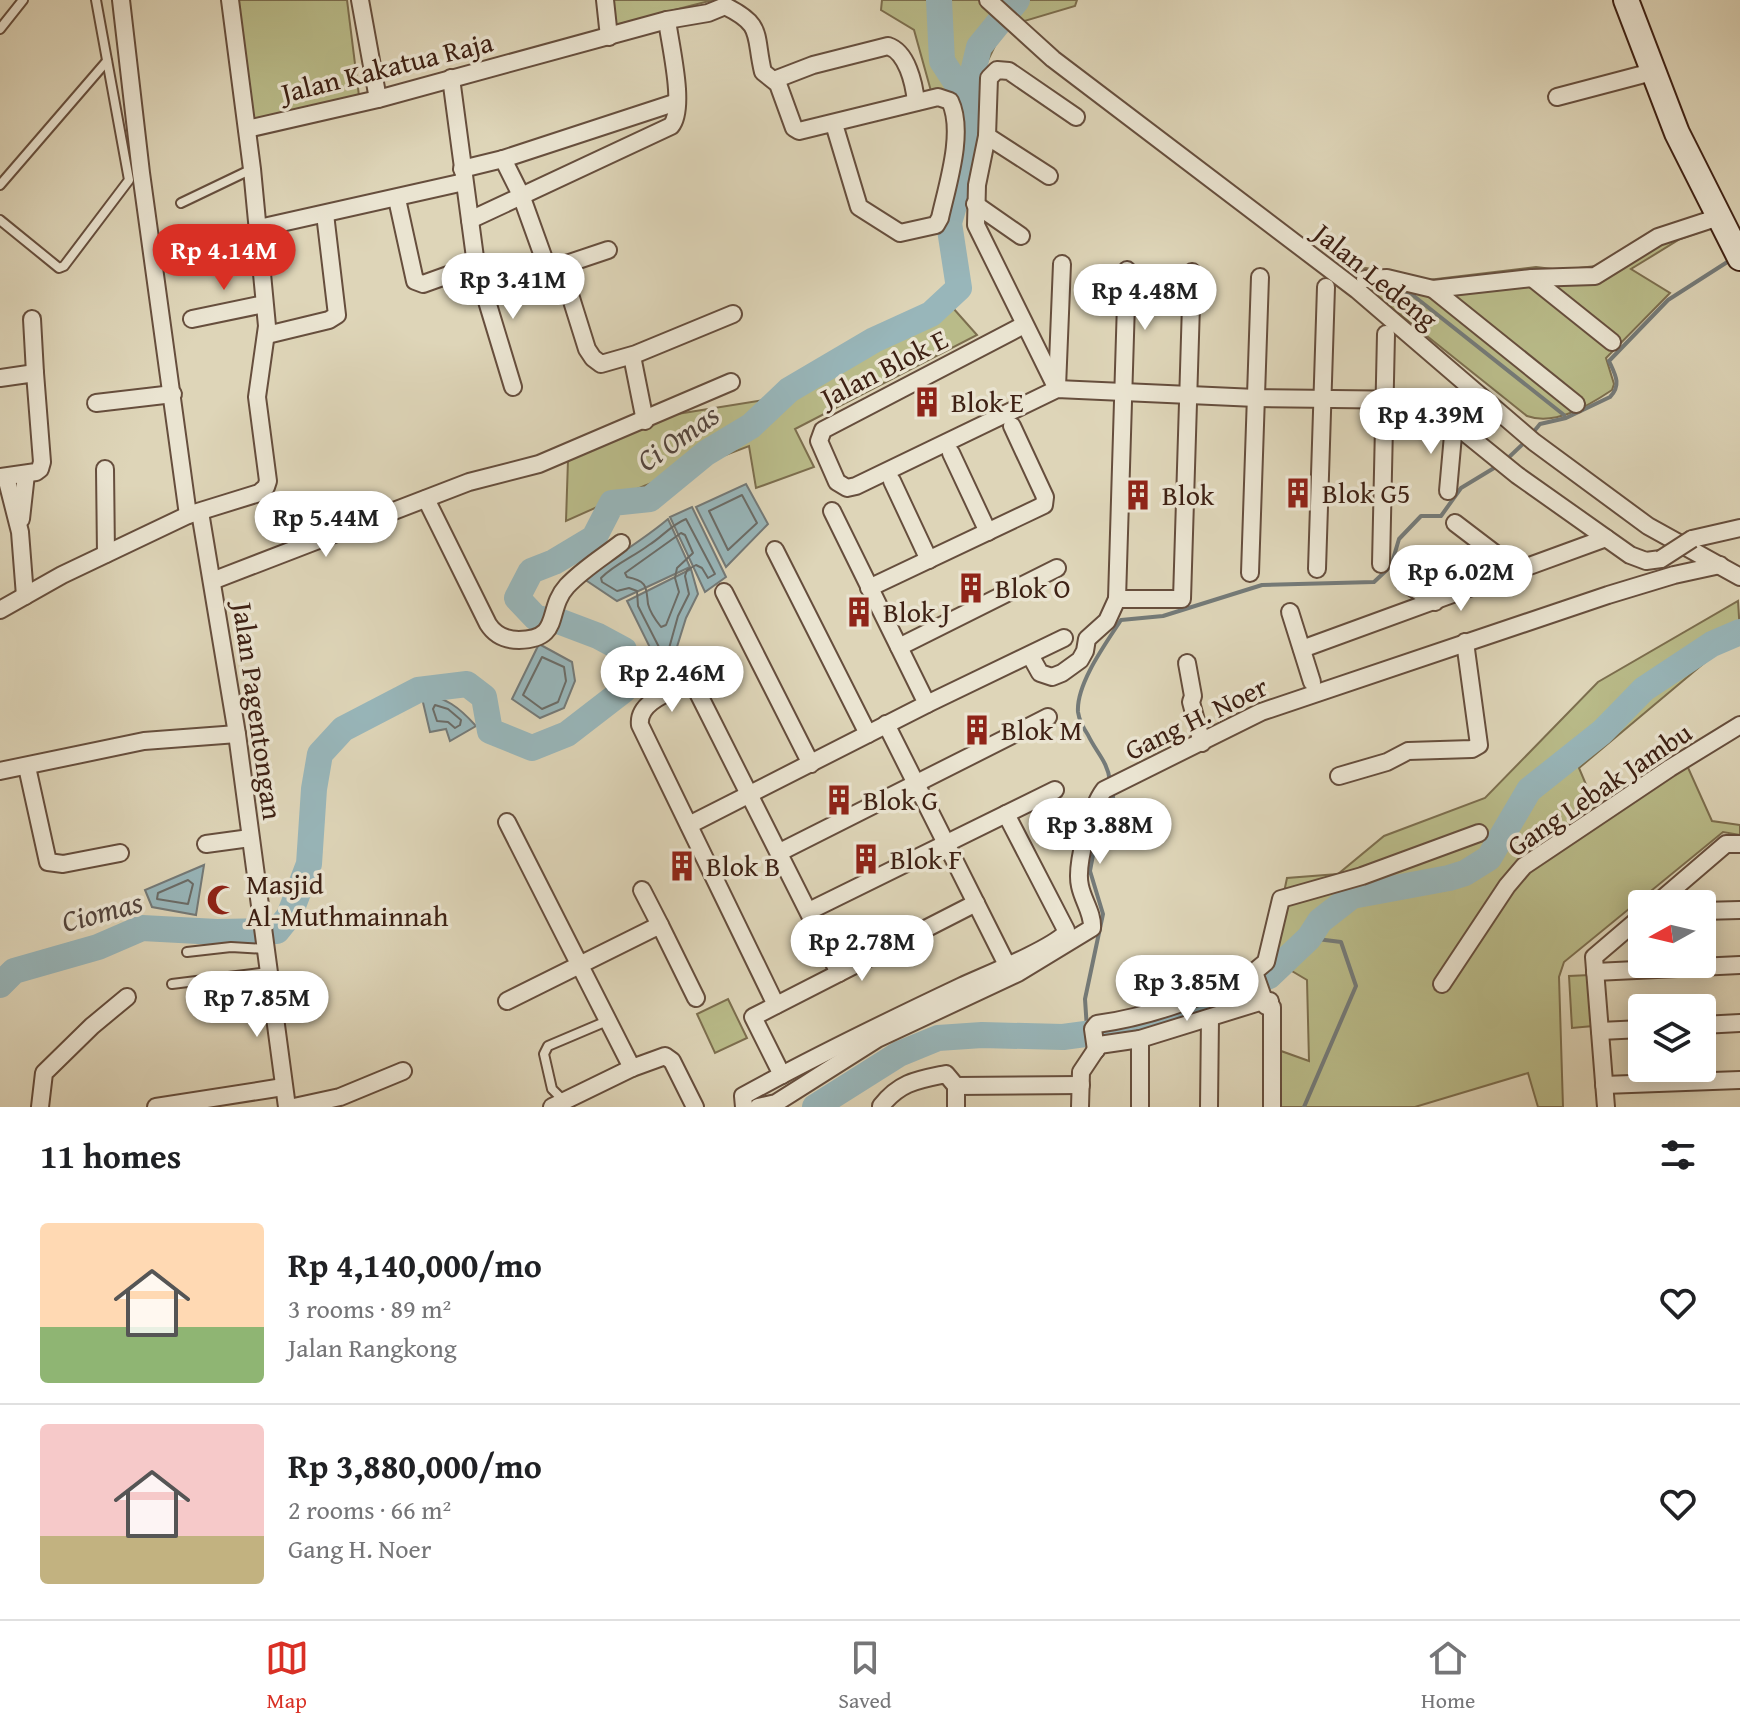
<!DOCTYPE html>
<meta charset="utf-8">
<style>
body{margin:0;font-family:"Gentium Book Plus",serif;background:#f6f6f6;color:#202124;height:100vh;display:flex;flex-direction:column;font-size:30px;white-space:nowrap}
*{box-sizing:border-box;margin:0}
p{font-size:26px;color:#757577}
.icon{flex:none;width:44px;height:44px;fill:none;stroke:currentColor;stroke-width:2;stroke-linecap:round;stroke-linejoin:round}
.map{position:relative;height:1107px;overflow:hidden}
.side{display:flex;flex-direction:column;background:#fff;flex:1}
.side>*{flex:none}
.needle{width:52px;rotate:262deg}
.controls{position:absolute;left:1628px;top:890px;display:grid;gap:16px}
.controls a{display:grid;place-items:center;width:88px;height:88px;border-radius:8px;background:#fff;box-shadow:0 4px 20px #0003;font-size:40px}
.price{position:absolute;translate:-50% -68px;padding:0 18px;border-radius:28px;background:#fff;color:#222;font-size:26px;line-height:52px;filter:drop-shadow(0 2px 4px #0008)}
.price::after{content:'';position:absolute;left:50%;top:48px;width:24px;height:18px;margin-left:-12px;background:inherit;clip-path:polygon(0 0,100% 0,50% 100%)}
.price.current{background:#d93025;color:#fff}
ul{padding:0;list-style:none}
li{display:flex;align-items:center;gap:24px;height:200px;padding:0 40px}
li+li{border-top:2px solid #e0e0e0}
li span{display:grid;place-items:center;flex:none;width:224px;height:160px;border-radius:8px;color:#555}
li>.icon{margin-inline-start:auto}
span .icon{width:96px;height:96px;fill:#fffc;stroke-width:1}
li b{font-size:34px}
h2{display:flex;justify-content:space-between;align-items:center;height:96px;padding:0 40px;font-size:34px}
.tab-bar{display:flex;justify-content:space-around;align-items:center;height:112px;border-top:2px solid #e0e0e0;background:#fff;font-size:22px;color:#757577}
.tab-bar a{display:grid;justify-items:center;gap:4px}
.tab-bar .current{color:#d93025}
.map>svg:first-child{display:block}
</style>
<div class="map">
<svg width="1740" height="1107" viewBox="0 0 1740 1107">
<rect width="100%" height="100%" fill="#ded5b8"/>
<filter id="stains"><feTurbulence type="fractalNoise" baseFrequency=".0025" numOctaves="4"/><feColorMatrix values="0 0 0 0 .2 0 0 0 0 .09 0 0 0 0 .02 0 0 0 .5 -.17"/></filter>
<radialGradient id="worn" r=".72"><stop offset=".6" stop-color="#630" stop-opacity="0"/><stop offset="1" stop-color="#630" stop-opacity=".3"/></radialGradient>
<g fill="#b9bb89" stroke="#7c6e4e" stroke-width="2">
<path d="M230 0H347L359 96 246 123Z"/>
<path d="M609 0H713L612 26Z"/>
<path d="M882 0H1077L1075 6 1004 27 967 104 931 91 914 30 881 10Z"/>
<path d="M1702 227 1698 233 1680 239 1631 269 1670 293 1606 358 1614 384 1612 390C1588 406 1555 426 1527 416L1352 276 1353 270 1366 268 1428 280 1536 267 1561 270 1605 265Z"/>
<path d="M953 308 977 335 795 429 814 467 756 488 749 446 644 486 566 521 568 460 671 415 789 396Z"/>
<path d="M1738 601 1740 633 1579 768 1598 813 1685 761 1712 821 1740 825V835L1723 832 1564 962 1559 977 1563 1107H1538L1528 1073 1415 1107H1278L1281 1051 1309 1061 1307 980 1270 958 1287 878 1338 874 1384 836 1485 798 1598 682Z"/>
<path d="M1590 975 1593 1026 1572 1028 1569 976Z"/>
<path d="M728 999 747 1038 715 1053 697 1014Z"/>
</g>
<g fill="#98b6ba" stroke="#747a78" stroke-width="2">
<path d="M746 484 768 524 726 567 696 507Z"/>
<path d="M692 507 726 577 705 592 670 517Z"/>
<path d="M668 519 690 567 617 601 584 579C612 558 642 541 668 519Z"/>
<path d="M691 569 698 594 686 618 671 666 663 674 627 601Z"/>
<path d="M539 644 572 662 575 681 564 708 540 718 512 699Z"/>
<path d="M421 694C446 697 459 707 476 726L450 741 446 729 430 732Z"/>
<path d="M204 865 196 915 152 907 145 890Z"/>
</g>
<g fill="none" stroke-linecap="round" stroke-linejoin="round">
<g stroke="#6b6c67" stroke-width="2">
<path d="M742 495 757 523 728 550 709 511Z"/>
<path d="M686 519 715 574 708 578 702 568 696 565 687 570 685 576 689 594 678 616 668 652 663 655 638 606 637 591 629 588 617 591 602 582 601 578C615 564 633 557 649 545 662 537 671 525 686 519Z"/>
<path d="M681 533 685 535 693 553 677 568 675 578 679 592 666 625 661 627C657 622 650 612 648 604 646 587 648 581 627 577L625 573Z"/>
<path d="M542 657 564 667 566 681 558 702 542 709 523 695Z"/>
<path d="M435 705 448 709 461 720 460 725 455 728 448 722 437 721 433 709Z"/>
<path d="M188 880 193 884 188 904 157 899 158 893Z"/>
</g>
<g stroke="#747a78" stroke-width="4">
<path d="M1410 293 1564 415"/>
<path d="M1387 298 1410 293 1414 290"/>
<path d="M1531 435 1540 424 1566 418 1610 397C1622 385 1615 374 1609 361L1668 300 1732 259"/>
<path d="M1506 460 1525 442"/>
<path d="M1110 781C1108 762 1096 752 1088 735 1084 729 1079 719 1078 712 1076 684 1106 643 1121 620L1163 616 1262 585 1374 582 1391 566 1399 539 1421 516H1441L1461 488 1499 465"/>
<path d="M1087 1029 1085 999 1103 914 1090 871 1097 834 1115 812 1112 789"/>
<path d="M1304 1107 1356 986 1341 942 1309 938"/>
</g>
<g stroke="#98b6ba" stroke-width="26">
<path d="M939 0 942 61 976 113"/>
<path d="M0 985 14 971 98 947 142 928 217 932 277 931 289 916 309 864 314 789 320 754 343 729 418 690 467 684 484 697 490 731 532 748 567 734 624 690V650L598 636 561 622 536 618 517 598 531 571 554 562 594 538 612 503 650 499 706 453 751 426 789 390 874 340 931 314 959 288 949 223 959 188 976 147 978 116 974 68 979 47 1017 0"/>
<path d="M815 1107 899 1054 938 1038 982 1035 1063 1037 1144 1026 1209 1002 1269 976 1309 938 1320 921 1352 896 1449 878 1465 873 1489 858 1529 790 1602 732 1644 689 1712 644 1740 632"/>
</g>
<g stroke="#664e3d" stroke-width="12">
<g id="service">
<path d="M0 29 23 0"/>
<path d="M0 185 107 61"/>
<path d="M181 203 252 169"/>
<path d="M0 220 59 268 64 266 129 180 96 0"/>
<path d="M187 952 231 947 265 949"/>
<path d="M172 984 268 972"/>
<path d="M564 1101 552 1089 544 1054 548 1046 607 1021"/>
</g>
</g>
<g stroke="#664e3d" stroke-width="20">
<g id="minor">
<path d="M121 0 141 173 188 515"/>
<path d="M360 0 378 99"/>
<path d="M605 0 609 37"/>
<path d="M988 0 1053 59 1357 290 1534 442 1648 526 1740 577"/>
<path d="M725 6C764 25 754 34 763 72L778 84 794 128 799 131 938 97 950 101C965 132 947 186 940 218L936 225 900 233 859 207 834 124"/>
<path d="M451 78 476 265 513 387"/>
<path d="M774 80 813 65 888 46C907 52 914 83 916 102"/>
<path d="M1557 97 1652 72"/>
<path d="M247 129 378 99 667 20 708 13 725 6"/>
<path d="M987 136 1049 176"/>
<path d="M503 159 521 195 548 270"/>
<path d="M462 169 503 159 677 102"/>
<path d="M397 199 415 281 423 284 476 265"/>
<path d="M975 204 1021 236"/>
<path d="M470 220 671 126C686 108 670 45 667 20"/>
<path d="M259 228 464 182"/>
<path d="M561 266 587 349 593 358 601 364 636 354 733 314"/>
<path d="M1127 270 1117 599H1182L1192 272"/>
<path d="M1532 278 1612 342"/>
<path d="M1365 279 1387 278 1433 289 1532 278 1595 276 1658 237 1719 217"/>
<path d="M1433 289 1576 404"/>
<path d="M483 292 608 250"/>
<path d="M32 319 35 373"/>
<path d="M192 319 264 304"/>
<path d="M1024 325 823 430 819 441 837 482 847 488 856 486 1057 389 1256 398 1418 400 1432 406 1517 475 1630 555 1646 561 1661 559"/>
<path d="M267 335 329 320 337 315 325 214"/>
<path d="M632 356 645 421"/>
<path d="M0 378 35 373 42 462 40 469 36 472 0 477"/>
<path d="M1057 387 1062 264"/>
<path d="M1057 389 976 225 977 185 987 136 989 78 997 70 1009 71 1076 117"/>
<path d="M96 403 173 394"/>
<path d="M951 453 988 532"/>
<path d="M105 469 106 554"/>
<path d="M6 477 20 532 25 596"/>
<path d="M892 481 929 560"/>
<path d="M1448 491 1454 424"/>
<path d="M426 499 488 624C495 635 506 640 519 640 563 639 545 610 567 586 583 569 603 557 621 543"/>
<path d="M200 512 237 734 287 1107"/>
<path d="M21 519 26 474"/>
<path d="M1455 523 1518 571"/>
<path d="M1692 539 1740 528"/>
<path d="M775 550 868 734"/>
<path d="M1381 564 1386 334"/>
<path d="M1317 569 1326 287"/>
<path d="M1250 573 1260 277"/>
<path d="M212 581 469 482 539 464 731 382"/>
<path d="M1404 582 1435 602"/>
<path d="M869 588 1044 505 1045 497 1012 426"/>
<path d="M724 592 811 764"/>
<path d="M0 610 62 575 188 515 259 493 266 487 268 481 257 397 267 326 252 169 230 0"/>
<path d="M1290 612 1312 682"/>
<path d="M899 647 1057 568"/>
<path d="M1302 649 1606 538"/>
<path d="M1030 655 1040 673 1052 677 1062 673 1080 660 1085 651 1087 639 1107 621 1117 599"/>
<path d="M1187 663 1193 696 1191 702 1202 743"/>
<path d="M927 704 1064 638"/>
<path d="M886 724 1007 965"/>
<path d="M27 767 48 862 63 864 120 853"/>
<path d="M0 771 144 741 237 734"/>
<path d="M1339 776 1387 762 1408 751 1472 749 1479 745 1465 642"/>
<path d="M507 822 632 1068"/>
<path d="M689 825 927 704 832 511"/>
<path d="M206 844 250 838"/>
<path d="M780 852 1048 717"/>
<path d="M642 890 660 925"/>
<path d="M1656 904 1726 844H1740"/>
<path d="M809 911 1055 790"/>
<path d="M1702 911 1740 910"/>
<path d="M1595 972 1740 965"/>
<path d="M1442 984 1507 886 1524 866 1670 768 1740 725"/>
<path d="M507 1001 660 925 696 998"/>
<path d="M1270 1001 1266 1006 1254 972 1266 962 1281 899 1362 876 1479 833"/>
<path d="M776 1005 640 725C637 701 673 691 692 681L839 973"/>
<path d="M1702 1025 1740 1023"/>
<path d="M1600 1031 1642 1029"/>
<path d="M1096 1050 1099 1045 1140 1039 1266 1000 1272 1007V1107"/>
<path d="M1096 1050 1093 1029 1097 1024C1154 1016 1202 997 1254 972"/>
<path d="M782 1075 753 1017 976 903"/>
<path d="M1604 1085 1740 1080"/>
<path d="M956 1086 1081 1085"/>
<path d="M881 1106C900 1082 917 1080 946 1074L956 1086V1107"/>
<path d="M40 1107 44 1073 92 1026 127 997"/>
<path d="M156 1107 283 1087"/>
<path d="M294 1107 340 1097 403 1071"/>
<path d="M552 1107 632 1068 665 1056 672 1061 695 1107"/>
<path d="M744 1107 743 1096C815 1056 888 1021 962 986 986 975 1049 950 1066 933V930L1006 814"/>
<path d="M758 1107 776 1103 877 1039 1018 973 1092 928C1093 913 1083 901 1080 886 1075 866 1091 807 1104 790L1261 712 1608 595 1674 575 1720 565"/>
<path d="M1080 1107 1081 1072 1099 1045"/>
<path d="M1140 1107V1039"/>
<path d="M1209 1107 1210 1018"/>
<path d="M1606 1107 1594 957 1642 916"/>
</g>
</g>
<g stroke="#3e2114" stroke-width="28">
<path id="secondary" d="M1626 0 1677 133 1740 258"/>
</g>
<use href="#service" stroke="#eae4d1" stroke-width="8"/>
<use href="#minor" stroke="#eae4d1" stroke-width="16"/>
<use href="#secondary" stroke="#eae4d1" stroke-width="24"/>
<g stroke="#664e3d" stroke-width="20" stroke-linecap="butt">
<path id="minor-bridge" d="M1661 559 1692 539"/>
</g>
<use href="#minor-bridge" stroke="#eae4d1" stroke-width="16"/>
</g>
<defs>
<g id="building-bare" transform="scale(2.4)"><path d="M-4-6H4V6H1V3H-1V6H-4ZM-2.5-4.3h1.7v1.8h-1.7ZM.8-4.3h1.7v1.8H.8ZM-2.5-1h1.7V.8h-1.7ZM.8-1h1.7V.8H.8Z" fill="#8f2418" stroke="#eae4d1" stroke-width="2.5" paint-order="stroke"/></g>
<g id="mosque-bare" transform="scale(2.4)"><path d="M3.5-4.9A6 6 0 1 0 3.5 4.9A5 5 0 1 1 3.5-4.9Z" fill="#8f2418" stroke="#eae4d1" stroke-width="2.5" paint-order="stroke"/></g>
</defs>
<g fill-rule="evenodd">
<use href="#building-bare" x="927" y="402"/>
<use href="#building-bare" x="1298" y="493"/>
<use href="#building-bare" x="1138" y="495"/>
<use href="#building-bare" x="971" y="588"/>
<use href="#building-bare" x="859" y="612"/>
<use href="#building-bare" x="977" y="730"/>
<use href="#building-bare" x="839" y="800"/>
<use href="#building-bare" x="866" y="859"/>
<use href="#building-bare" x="682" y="866"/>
<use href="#mosque-bare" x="222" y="900"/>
</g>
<g text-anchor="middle" stroke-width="7" stroke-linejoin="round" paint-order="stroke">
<g font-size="28" fill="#3e2114" stroke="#eae4d1">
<text transform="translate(387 67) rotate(-14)" y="10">Jalan Kakatua Raja</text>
<text transform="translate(1376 276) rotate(39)" y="10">Jalan Ledeng</text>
<text transform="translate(884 368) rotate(-27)" y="10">Jalan Blok E</text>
<text transform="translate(258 711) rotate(82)" y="10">Jalan Pagentongan</text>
<text transform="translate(1196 718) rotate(-26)" y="10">Gang H. Noer</text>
<text transform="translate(1599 789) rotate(-34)" y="10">Gang Lebak Jambu</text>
</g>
<g font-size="28" fill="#3e2114" stroke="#eae4d1" text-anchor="start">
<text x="951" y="412">Blok E</text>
<text x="1322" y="503">Blok G5</text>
<text x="1162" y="505">Blok</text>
<text x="995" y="598">Blok O</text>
<text x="883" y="622">Blok J</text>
<text x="1001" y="740">Blok M</text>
<text x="863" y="810">Blok G</text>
<text x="890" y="869">Blok F</text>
<text x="706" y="876">Blok B</text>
<text x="246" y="894">Masjid<tspan x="246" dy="32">Al-Muthmainnah</tspan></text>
</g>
<g font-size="30" font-style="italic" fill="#54463e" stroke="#eae4d1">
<text transform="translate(678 438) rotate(-35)" y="10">Ci Omas</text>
<text transform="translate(102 912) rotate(-15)" y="10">Ciomas</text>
</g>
</g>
<rect width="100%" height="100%" filter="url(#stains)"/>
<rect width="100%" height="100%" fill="url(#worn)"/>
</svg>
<div class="controls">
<a><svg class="needle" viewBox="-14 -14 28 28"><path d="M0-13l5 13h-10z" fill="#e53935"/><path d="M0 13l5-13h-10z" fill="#757577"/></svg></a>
<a><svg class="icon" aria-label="layers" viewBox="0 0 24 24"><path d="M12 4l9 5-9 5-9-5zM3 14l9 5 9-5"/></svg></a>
</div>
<b class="price current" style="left:224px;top:292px">Rp 4.14M</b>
<b class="price" style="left:513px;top:321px">Rp 3.41M</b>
<b class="price" style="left:1145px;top:332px">Rp 4.48M</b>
<b class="price" style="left:1431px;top:456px">Rp 4.39M</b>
<b class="price" style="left:326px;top:559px">Rp 5.44M</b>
<b class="price" style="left:1461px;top:613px">Rp 6.02M</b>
<b class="price" style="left:672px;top:714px">Rp 2.46M</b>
<b class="price" style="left:1100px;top:866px">Rp 3.88M</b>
<b class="price" style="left:862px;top:983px">Rp 2.78M</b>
<b class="price" style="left:1187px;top:1023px">Rp 3.85M</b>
<b class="price" style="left:257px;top:1039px">Rp 7.85M</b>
</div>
<section class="side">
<h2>11 homes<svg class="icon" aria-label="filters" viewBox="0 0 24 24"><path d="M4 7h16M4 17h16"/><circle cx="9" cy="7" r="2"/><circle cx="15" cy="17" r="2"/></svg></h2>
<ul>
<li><span style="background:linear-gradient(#ffd9b3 65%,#8fb573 0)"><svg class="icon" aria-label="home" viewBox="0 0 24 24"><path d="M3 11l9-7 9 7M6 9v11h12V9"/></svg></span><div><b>Rp 4,140,000/mo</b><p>3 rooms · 89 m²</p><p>Jalan Rangkong</p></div><svg class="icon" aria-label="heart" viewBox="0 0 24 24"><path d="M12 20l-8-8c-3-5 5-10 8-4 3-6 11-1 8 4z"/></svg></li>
<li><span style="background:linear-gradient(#f6c9c9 70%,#c2b280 0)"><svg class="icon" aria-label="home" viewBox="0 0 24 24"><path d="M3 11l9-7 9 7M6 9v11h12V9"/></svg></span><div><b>Rp 3,880,000/mo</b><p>2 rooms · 66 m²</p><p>Gang H. Noer</p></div><svg class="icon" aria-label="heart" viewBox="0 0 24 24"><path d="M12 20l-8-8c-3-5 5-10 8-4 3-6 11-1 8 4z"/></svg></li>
</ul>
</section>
<nav class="tab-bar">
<a class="current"><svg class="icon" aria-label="map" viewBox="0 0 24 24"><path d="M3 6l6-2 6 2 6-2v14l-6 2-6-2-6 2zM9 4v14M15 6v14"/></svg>Map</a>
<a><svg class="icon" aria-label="saved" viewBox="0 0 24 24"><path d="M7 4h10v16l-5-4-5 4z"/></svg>Saved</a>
<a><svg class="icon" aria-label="home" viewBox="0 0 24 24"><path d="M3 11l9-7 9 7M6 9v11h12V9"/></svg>Home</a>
</nav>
